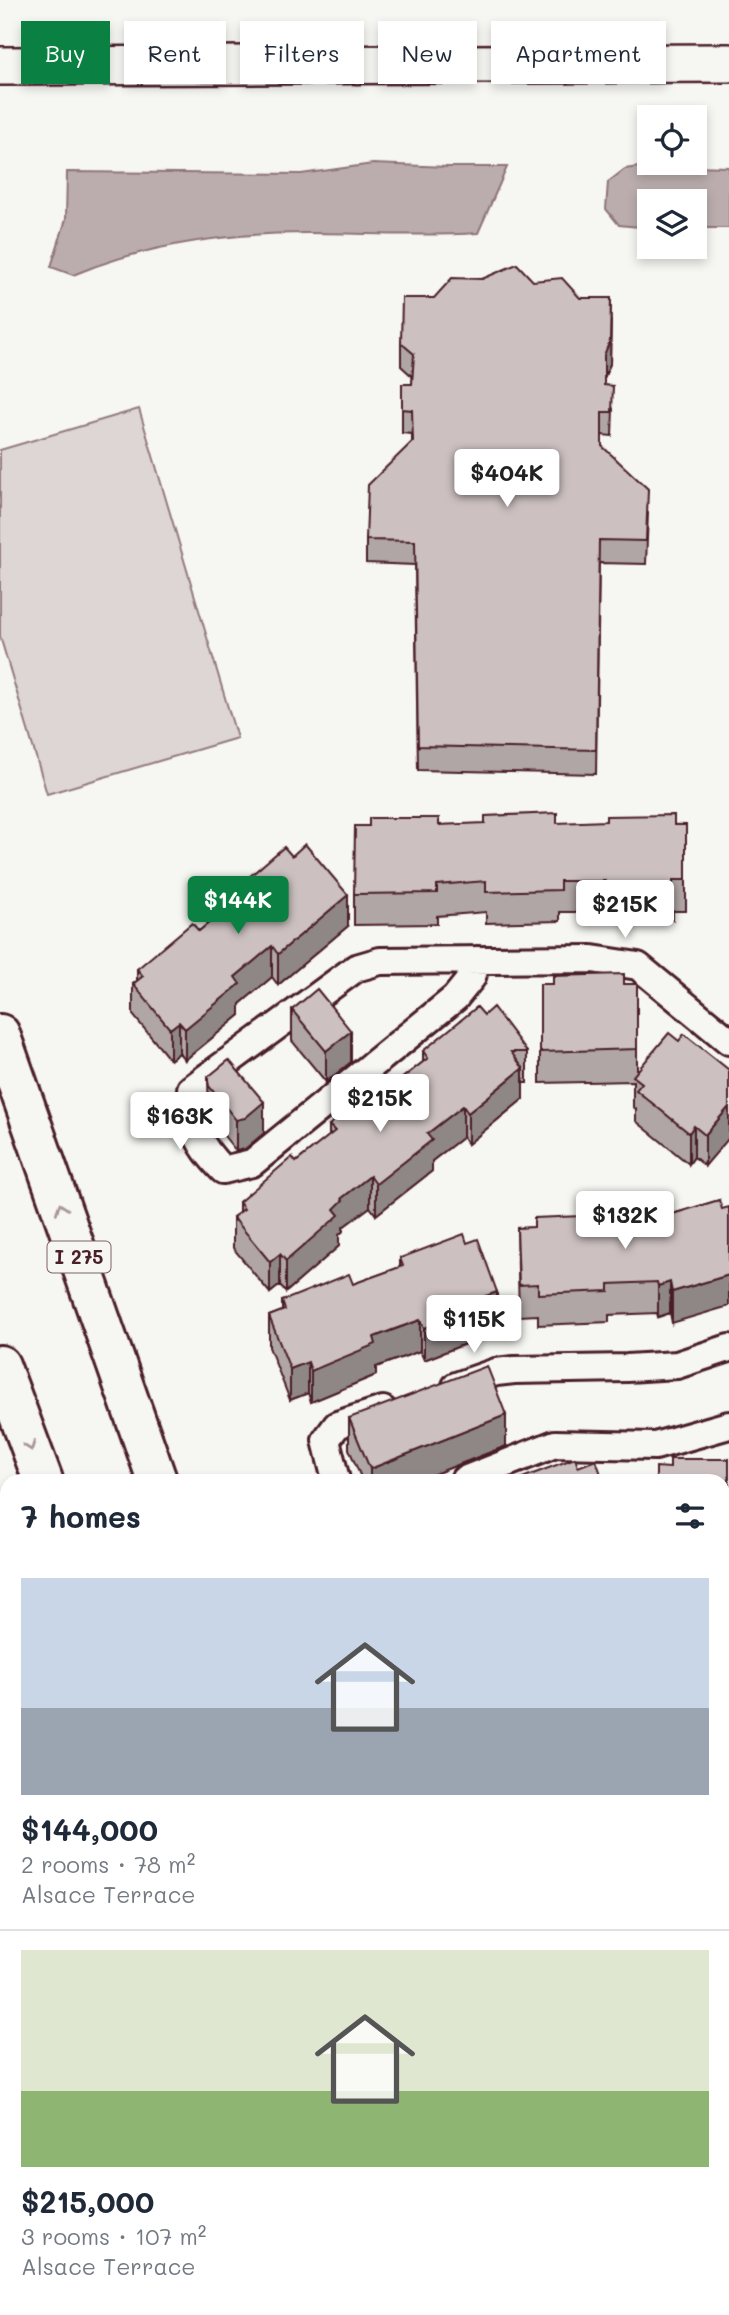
<!DOCTYPE html>
<meta charset="utf-8">
<style>
body{margin:0;font-family:Mali,sans-serif;background:#f2f2f3;color:#1f2937;height:100vh;display:flex;flex-direction:column;font-size:26px;white-space:nowrap}
*{box-sizing:border-box;margin:0}
p{font-size:23px;color:#747a83}
.icon{flex:none;width:38px;height:38px;fill:none;stroke:currentColor;stroke-width:2;stroke-linecap:round;stroke-linejoin:round}
.map{position:relative;flex:1;overflow:hidden}
.drawer{position:absolute;left:0px;top:1474px;width:730px;height:842px;display:flex;flex-direction:column;background:#fff;border-radius:21px 21px 0 0;box-shadow:0 4px 10px #0003}
.drawer>*{flex:none}
.banner{position:absolute;left:21px;top:21px;width:688px;height:63px;display:flex;gap:14px}
.fabs{position:absolute;left:637px;top:105px;display:grid;gap:14px}
.fabs a{display:grid;place-items:center;width:70px;height:70px;border-radius:0px;background:#fff;box-shadow:0 4px 10px #0003;font-size:35px}
.price{position:absolute;translate:-50% -60px;padding:0 16px;border-radius:7px;background:#fff;color:#222;font-size:23px;line-height:46px;filter:drop-shadow(0 2px 4px #0008)}
.price::after{content:'';position:absolute;left:50%;top:42px;width:21px;height:16px;margin-left:-10px;background:inherit;clip-path:polygon(0 0,100% 0,50% 100%)}
.price.active{background:#0b8043;color:#fff}
ul{padding:0;list-style:none}
li{display:grid;align-content:center;gap:14px;height:371px;padding:0 21px}
li+li{border-top:2px solid #e0e1e3}
li span{display:grid;place-items:center;height:217px;border-radius:0px;color:#555}
li>.icon{margin-inline-start:auto}
span .icon{width:126px;height:126px;fill:#fffc;stroke-width:1}
li b{font-size:30px}
h2{display:flex;justify-content:space-between;align-items:center;height:84px;padding:0 21px;font-size:30px}
.chip{padding:0 24px;border-radius:0px;background:#fff;box-shadow:0 4px 10px #0003;font-size:24px;line-height:63px}
.chip.active{background:#0b8043;color:#fff}
.map>svg:first-child{display:block}
</style>
<div class="map">
<svg width="729" height="2315" viewBox="0 0 729 2315">
<rect width="100%" height="100%" fill="#f6f6f2"/>
<filter id="ink" filterUnits="userSpaceOnUse"><feTurbulence type="fractalNoise" baseFrequency=".0143" numOctaves="2"/><feDisplacementMap in="SourceGraphic" scale="14" xChannelSelector="R" yChannelSelector="G"/><feConvolveMatrix kernelMatrix="1 2 1 2 8 2 1 2 1" color-interpolation-filters="sRGB"/></filter>
<g filter="url(#ink)">
<path fill="#ddd6d5" stroke="#947a80" stroke-width="2" d="M139 409 237 738 47 794 0 636V450Z"/>
<g fill="#bbadae" stroke="#8e747a" stroke-width="2">
<path d="M373 164 448 167H507L478 233C421 237 365 233 308 233 228 233 147 244 73 275L51 267 66 219 67 172 301 174Z"/>
<path d="M652 165 729 167V228H695V201H649V228L619 225 606 209 608 182 625 169Z"/>
</g>
<g fill="none" stroke-linecap="round" stroke-linejoin="round">
<g stroke="#4a1f2b" stroke-width="32">
<g id="street">
<path d="M477 960 472 977 455 998 252 1163 223 1170C196 1143 191 1127 191 1089L356 968 380 961 592 959 638 966 729 1041"/>
<path d="M456 1386 496 1372 514 1370 627 1368 677 1365 729 1348"/>
<path d="M336 1480 326 1440 337 1425 383 1410"/>
<path d="M464 1480 555 1444 655 1446 729 1425"/>
<path d="M723 1808 729 1804"/>
<path d="M723 2029H729"/>
<path d="M723 2287 729 2290"/>
</g>
</g>
<g stroke="#4a1f2b" stroke-width="42">
<path id="secondary" d="M0 66 729 63"/>
</g>
<g stroke="#4a1f2b" stroke-width="44">
<g id="highway">
<path d="M0 1034 157 1480"/>
<path d="M0 1365 43 1480"/>
<path d="M0 1571 7 1603"/>
<path d="M0 2043 7 2018"/>
<path d="M302 2308 303 2315"/>
<path d="M413 2308 414 2315"/>
<path d="M612 2308 619 2315"/>
</g>
</g>
<use href="#street" stroke="#f6f6f2" stroke-width="26"/>
<use href="#secondary" stroke="#f6f6f2" stroke-width="37"/>
<use href="#highway" stroke="#f6f6f2" stroke-width="38"/>
</g>
<g fill="#afa6a5" stroke="#4a1f2b" stroke-width="2">
<path d="M533 281 580 298 611 321 610 364 604 378V385L613 409 612 436 602 435V446L648 513 646 564 599 563 596 774 418 770 415 565 366 563V540L412 442V434L402 433V409L412 384 413 377 401 366V343L434 298Z"/>
<path d="M557 823 686 825V911H673V920L605 921V912H560V921L486 923V912L437 916V924L354 925V894L439 825Z"/>
<path d="M228 895 348 926 278 985 272 977 240 1004V1015L185 1060 179 1053 170 1060 133 1015V984L137 981V969L199 931 228 907Z"/>
<path d="M540 984H637V1071L679 1041 729 1070 705 1166 694 1157 689 1164 636 1121V1109L633 1107V1081L540 1083Z"/>
<path d="M292 1010 351 1062 326 1082 292 1041Z"/>
<path d="M484 1015 527 1052V1083H523V1099L468 1144 463 1137 432 1161V1171L376 1215 370 1207 343 1227V1231L339 1235V1246L286 1292 280 1285 270 1293 233 1248V1217L239 1213V1202L296 1162 329 1136V1125L391 1087 423 1062V1051Z"/>
<path d="M208 1077 264 1133 245 1149 236 1151 209 1117Z"/>
<path d="M719 1200 672 1323 670 1313 658 1317 657 1313 609 1315V1322L538 1325V1315L519 1316 517 1228 636 1225Z"/>
<path d="M400 1258 497 1323 488 1326V1335L424 1360 420 1351 392 1361 376 1367V1375L311 1402 308 1393 290 1400 269 1347V1316L282 1311V1301L353 1284 400 1267Z"/>
<path d="M349 1418 506 1446 419 1480H362L349 1449Z"/>
<path d="M729 1459V1567H723V1480L670 1468Z"/>
<path d="M723 2177H729V2272L723 2271Z"/>
</g>
<g fill="#8f8786" stroke="#4a1f2b" stroke-width="2">
<path d="M611 298 610 364 604 378V355Z"/>
<path d="M348 895V926L278 985V954Z"/>
<path d="M272 946V977L240 1004V1015L185 1060V1029L235 977Z"/>
<path d="M179 1022V1053L170 1060V1029Z"/>
<path d="M351 1031V1062L326 1082V1051Z"/>
<path d="M523 1068V1099L468 1144V1113Z"/>
<path d="M264 1102V1133L245 1149 236 1151V1120Z"/>
<path d="M463 1106V1137L432 1161V1171L376 1215V1184L427 1134Z"/>
<path d="M729 1107V1138L705 1166V1135Z"/>
<path d="M694 1126V1157L689 1164V1133Z"/>
<path d="M370 1176V1207L343 1227V1231L339 1235V1246L286 1292V1261L334 1209 342 1198Z"/>
<path d="M280 1254V1285L270 1293V1262Z"/>
<path d="M729 1275V1306L672 1323V1292Z"/>
<path d="M670 1282V1313L658 1317V1286Z"/>
<path d="M497 1292V1323L488 1326V1335L424 1360V1328L485 1296Z"/>
<path d="M420 1320V1351L376 1367V1375L311 1402V1371L374 1337Z"/>
<path d="M308 1362V1393L290 1400V1369Z"/>
<path d="M506 1415V1446L419 1480H370V1469Z"/>
<path d="M729 1612V1643L723 1664V1633Z"/>
</g>
<g fill="#ccc1c0" stroke="#4a1f2b" stroke-width="2">
<path d="M517 264 533 281 562 278 580 298H611L610 341 604 355V385L613 386 612 412H602V446L648 489 646 541 599 540 596 750 418 746 415 541 366 540 368 485 413 441 412 410 402 409V384H412L414 354 401 343 402 298H434L452 278 482 279Z"/>
<path d="M557 813V823L606 821V816L674 815V825H686V880H673V889L605 890V881H560V890L486 892V881L437 885V893L354 894 355 826H369V818H439V825L485 823V816Z"/>
<path d="M305 844 348 895 278 954 272 946 235 977 240 984 185 1029 179 1022 170 1029 133 984 143 976 137 969 192 923 199 931 234 902 228 895 284 847 292 856Z"/>
<path d="M624 974V984H637V1049L540 1052V984H553V976Z"/>
<path d="M317 989 351 1031 326 1051 292 1010Z"/>
<path d="M477 1007 484 1015 493 1007 527 1052H511L523 1068 468 1113 463 1106 427 1134 432 1140 376 1184 370 1176 342 1198 343 1200 334 1209 339 1215 286 1261 280 1254 270 1262 233 1217 244 1209 239 1202 292 1157 296 1162 335 1131 329 1125 386 1080 391 1087 428 1058 423 1051Z"/>
<path d="M669 1033 679 1041 684 1034 729 1070V1107L705 1135 694 1126 689 1133 636 1090 642 1083 633 1076Z"/>
<path d="M229 1060 264 1102 245 1118 236 1120 209 1086 208 1081V1077Z"/>
<path d="M719 1200 722 1209 729 1207V1275L672 1292 670 1282 658 1286 657 1282 609 1284V1291L538 1294V1284L519 1285 517 1228 534 1227V1218L607 1215V1226L636 1225Z"/>
<path d="M464 1234 467 1243 478 1239 497 1292 485 1296 488 1304 424 1328 420 1320 392 1330 374 1337 376 1344 311 1371 308 1362 290 1369 269 1316 285 1310 282 1301 349 1274 353 1284 403 1266 400 1258Z"/>
<path d="M487 1366 506 1415 370 1469 349 1418Z"/>
<path d="M575 1458 578 1467 596 1460 603 1480H517Z"/>
<path d="M670 1459H729V1536H723V1480H656V1467L670 1468Z"/>
<path d="M723 1586 729 1588V1612L723 1633Z"/>
<rect x="723" y="2177" width="6" height="71"/>
</g>
<defs><path id="oneway-chevron" d="M-2-3.5L2.5 0L-2 3.5" fill="none" stroke-width="1.6" stroke-linecap="round" stroke-linejoin="round" transform="scale(1.75)"/></defs>
<g stroke="#a99598">
<use href="#oneway-chevron" transform="translate(61 1208) rotate(-109)"/>
<use href="#oneway-chevron" transform="translate(30 1446) rotate(70)"/>
</g>
</g>
<g text-anchor="middle" stroke-width="6" stroke-linejoin="round" paint-order="stroke">
<rect fill="#f6f6f2" stroke="#7e6067" stroke-width="2" x="47.5" y="1241.5" width="63" height="31" rx="5"/>
<g font-size="19" font-weight="bold" fill="#4a1f2b">
<text x="79" y="1264">I 275</text>
</g>
</g>
</svg>
<div class="fabs">
<a><svg class="icon" aria-label="locate" viewBox="0 0 24 24"><circle cx="12" cy="12" r="6"/><path d="M12 2v4M12 18v4M2 12h4M18 12h4"/></svg></a>
<a><svg class="icon" aria-label="layers" viewBox="0 0 24 24"><path d="M12 4l9 5-9 5-9-5zM3 14l9 5 9-5"/></svg></a>
</div>
<b class="price" style="left:507px;top:509px">$404K</b>
<b class="price active" style="left:238px;top:936px">$144K</b>
<b class="price" style="left:625px;top:940px">$215K</b>
<b class="price" style="left:380px;top:1134px">$215K</b>
<b class="price" style="left:180px;top:1152px">$163K</b>
<b class="price" style="left:625px;top:1251px">$132K</b>
<b class="price" style="left:474px;top:1355px">$115K</b>
<div class="banner">
<a class="chip active">Buy</a>
<a class="chip">Rent</a>
<a class="chip">Filters</a>
<a class="chip">New</a>
<a class="chip">Apartment</a>
</div>
<section class="drawer">
<h2>7 homes<svg class="icon" aria-label="filters" viewBox="0 0 24 24"><path d="M4 7h16M4 17h16"/><circle cx="9" cy="7" r="2"/><circle cx="15" cy="17" r="2"/></svg></h2>
<ul>
<li><span style="background:linear-gradient(#c9d6e8 60%,#9aa5b1 0)"><svg class="icon" aria-label="home" viewBox="0 0 24 24"><path d="M3 11l9-7 9 7M6 9v11h12V9"/></svg></span><div><b>$144,000</b><p>2 rooms · 78 m²</p><p>Alsace Terrace</p></div></li>
<li><span style="background:linear-gradient(#dfe7d0 65%,#8fb573 0)"><svg class="icon" aria-label="home" viewBox="0 0 24 24"><path d="M3 11l9-7 9 7M6 9v11h12V9"/></svg></span><div><b>$215,000</b><p>3 rooms · 107 m²</p><p>Alsace Terrace</p></div></li>
</ul>
</section>
</div>
